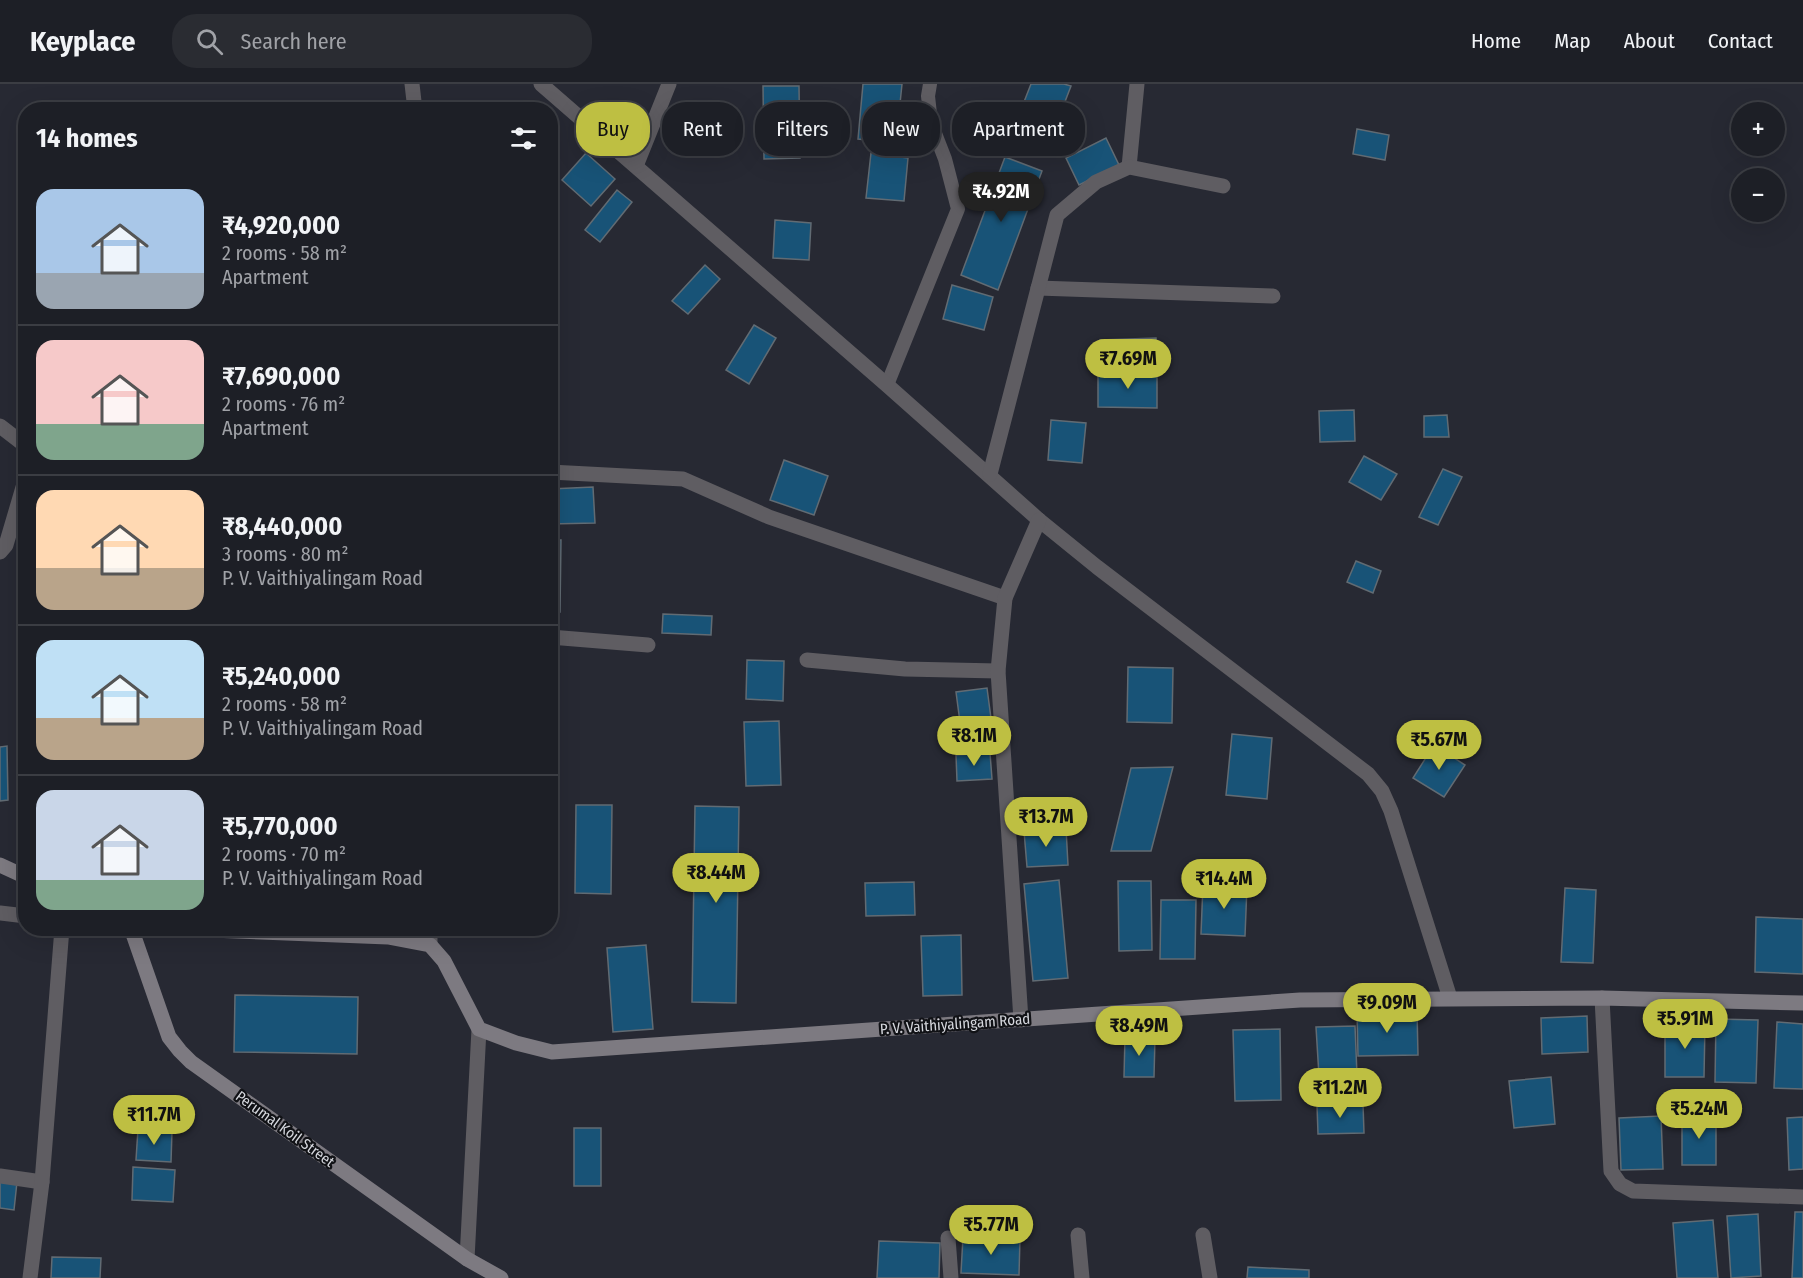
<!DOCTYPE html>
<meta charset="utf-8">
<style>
body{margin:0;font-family:"Fira Sans Condensed",sans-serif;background:#2a2c32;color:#f1f3f6;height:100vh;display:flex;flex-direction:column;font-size:22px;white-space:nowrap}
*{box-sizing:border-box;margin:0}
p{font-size:20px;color:#a0a2a7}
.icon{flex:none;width:33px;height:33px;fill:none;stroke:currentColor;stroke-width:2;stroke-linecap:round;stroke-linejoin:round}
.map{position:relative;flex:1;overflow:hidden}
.drawer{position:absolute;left:18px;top:18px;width:540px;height:834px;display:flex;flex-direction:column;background:#1d1f26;border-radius:24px;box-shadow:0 6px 24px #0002,0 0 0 2px #3b3d43}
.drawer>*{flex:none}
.banner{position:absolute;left:576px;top:18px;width:570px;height:54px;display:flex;gap:12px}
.controls{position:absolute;left:1731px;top:18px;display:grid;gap:12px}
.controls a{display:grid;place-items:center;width:54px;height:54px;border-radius:50%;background:#1d1f26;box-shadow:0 6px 24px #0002,0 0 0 2px #3b3d43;font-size:30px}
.price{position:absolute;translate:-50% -51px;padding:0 14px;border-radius:21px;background:#bebf42;color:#111;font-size:20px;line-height:39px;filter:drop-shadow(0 2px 3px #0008)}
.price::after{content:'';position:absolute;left:50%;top:36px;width:18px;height:14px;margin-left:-9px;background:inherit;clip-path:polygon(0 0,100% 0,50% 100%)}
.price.on{background:#222;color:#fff}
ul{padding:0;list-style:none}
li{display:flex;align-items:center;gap:18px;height:150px;padding:0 18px}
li+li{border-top:2px solid #3b3d43}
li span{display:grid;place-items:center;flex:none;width:168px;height:120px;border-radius:18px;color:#555}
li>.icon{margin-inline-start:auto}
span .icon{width:72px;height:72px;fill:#fffc;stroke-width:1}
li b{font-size:26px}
h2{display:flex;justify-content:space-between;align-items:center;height:72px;padding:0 18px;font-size:26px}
.tag{padding:0 21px;border-radius:24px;background:#1d1f26;box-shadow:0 6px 24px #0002,0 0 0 2px #3b3d43;font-size:21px;line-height:54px}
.tag.on{background:#bebf42;color:#111}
header{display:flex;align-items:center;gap:36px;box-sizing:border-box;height:84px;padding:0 30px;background:#1d1f26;border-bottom:2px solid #3b3d43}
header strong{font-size:28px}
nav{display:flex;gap:33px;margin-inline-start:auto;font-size:21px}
.search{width:420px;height:54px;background:#2a2c32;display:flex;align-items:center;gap:15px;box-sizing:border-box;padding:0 21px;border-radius:24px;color:#a0a2a7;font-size:22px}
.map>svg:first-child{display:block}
</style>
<header>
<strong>Keyplace</strong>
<div class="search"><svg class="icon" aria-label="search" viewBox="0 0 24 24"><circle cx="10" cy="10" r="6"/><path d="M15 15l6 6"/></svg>Search here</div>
<nav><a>Home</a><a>Map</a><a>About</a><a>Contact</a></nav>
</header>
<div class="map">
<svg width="1803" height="1194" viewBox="0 0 1803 1194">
<rect width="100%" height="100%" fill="#272933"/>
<g fill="#185377" stroke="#616b73" stroke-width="1.5">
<path d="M863 0H902L896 59 858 55Z"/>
<path d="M1031 0H1064L1071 2 1051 54 1015 41Z"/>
<path d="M763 2H799L800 74 764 75Z"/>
<path d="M700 25 701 57 672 59 670 27Z"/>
<path d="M1357 45 1389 51 1385 76 1353 70Z"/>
<path d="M1106 54 1119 81 1079 101 1066 74Z"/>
<path d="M586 69 615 95 591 122 562 96Z"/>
<path d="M871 69 908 74 904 117 866 114Z"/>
<path d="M1005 73 1042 87 998 206 961 191Z"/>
<path d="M617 106 632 118 600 158 585 146Z"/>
<path d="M775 136 811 139 809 176 773 174Z"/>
<path d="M705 181 720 195 688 230 672 217Z"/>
<path d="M952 201 993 213 984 246 943 235Z"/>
<path d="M754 241 776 254 749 300 726 286Z"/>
<path d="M1156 254 1157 278 1101 280 1100 256Z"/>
<path d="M1098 288 1157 289V324L1098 323Z"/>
<path d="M1354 326 1355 357 1320 358 1319 327Z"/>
<path d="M1447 331 1449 353H1424V332Z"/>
<path d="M1051 336 1086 339 1082 379 1048 376Z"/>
<path d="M1364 372 1397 390 1381 416 1349 398Z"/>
<path d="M784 376 828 392 814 431 770 416Z"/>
<path d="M1443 385 1462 393 1438 441 1419 433Z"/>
<path d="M593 403 595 439 550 440V405Z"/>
<path d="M550 456H561L560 528H550Z"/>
<path d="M1356 477 1381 487 1373 509 1347 498Z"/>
<path d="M663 530 712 532 711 551 662 549Z"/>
<path d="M747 576 784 577 783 617 746 615Z"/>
<path d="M1128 583 1173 584 1172 639 1127 638Z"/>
<path d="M987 604 992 642 961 646 956 608Z"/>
<path d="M779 637 781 701 746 702 744 638Z"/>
<path d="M1232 650 1272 654 1267 715 1226 711Z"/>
<path d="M1434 661 1465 681 1444 713 1413 694Z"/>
<path d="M7 662 8 716 0 717V663Z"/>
<path d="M990 669 992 695 957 697 956 671Z"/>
<path d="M1173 683 1151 767H1111L1131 684Z"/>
<path d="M576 721H612L611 810 575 809Z"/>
<path d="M695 722 739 723 736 919 692 918Z"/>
<path d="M1066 744 1068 781 1027 783 1024 747Z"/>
<path d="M1059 796 1068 894 1033 897 1024 800Z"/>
<path d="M1118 797H1151L1152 866 1119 867Z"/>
<path d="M914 798 915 831 866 832 865 799Z"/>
<path d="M1203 800 1247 802 1245 852 1201 850Z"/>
<path d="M1565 804 1596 806 1593 879 1561 878Z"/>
<path d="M1161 816H1196L1195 875H1160Z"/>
<path d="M1756 833 1803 835V890L1755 888Z"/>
<path d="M961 851 962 911 923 912 921 852Z"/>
<path d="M646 861 653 945 613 948 607 864Z"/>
<path d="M235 911 358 913 357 970 234 968Z"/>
<path d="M1417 927 1418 971 1358 972 1357 928Z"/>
<path d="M1587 932 1588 968 1542 970 1541 934Z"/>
<path d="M1716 935 1758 936 1756 999 1715 998Z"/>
<path d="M1777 938 1803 940V1005L1774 1004Z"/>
<path d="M1665 940H1705L1704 993H1665Z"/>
<path d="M1355 942 1357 991 1319 992 1316 943Z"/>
<path d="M1280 945 1281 1016 1235 1017 1233 946Z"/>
<path d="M1125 952 1155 953 1154 993H1124Z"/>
<path d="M1551 993 1555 1040 1514 1044 1509 997Z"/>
<path d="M1363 1020 1364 1049 1318 1050 1317 1021Z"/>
<path d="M1661 1032 1663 1085 1621 1086 1619 1034Z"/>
<rect x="1682" y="1032" width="34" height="49"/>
<path d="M1803 1033V1085L1789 1086 1787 1034Z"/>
<rect x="574" y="1044" width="27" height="58"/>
<path d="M138 1045 172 1047 171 1078 136 1076Z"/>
<path d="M133 1083 175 1086 173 1118 132 1116Z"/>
<path d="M0 1096 17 1098 14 1126 0 1124Z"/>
<path d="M1795 1128H1803V1194H1792Z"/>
<path d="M1758 1130 1761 1192 1731 1194 1727 1132Z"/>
<path d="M1713 1136 1718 1194H1677L1673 1139Z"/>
<path d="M963 1153 1020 1154 1019 1191 961 1189Z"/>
<path d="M879 1157 940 1159 939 1194H877Z"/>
<path d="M52 1173 101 1174 100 1194H51Z"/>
<path d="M1248 1183 1309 1186V1194H1247Z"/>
</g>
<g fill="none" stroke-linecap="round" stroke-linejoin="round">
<path stroke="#5f5d62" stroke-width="14" d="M887 301 958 125 945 75 931 39 928 12 930 0"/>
<g stroke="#5f5d62" stroke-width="15">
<path d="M412 0 415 26"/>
<path d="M541 0 887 301 1039 436 1097 483 1368 690 1382 707 1391 727 1450 914"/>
<path d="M636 82 669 0"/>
<path d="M1129 83 1137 0"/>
<path d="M1038 204 1273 212"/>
<path d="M0 342 26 362"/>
<path d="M550 388 683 395 769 433 1005 514"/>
<path d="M990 390 1057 131 1096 98 1129 83 1223 102"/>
<path d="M0 468 6 461 26 393"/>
<path d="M550 553 648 561"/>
<path d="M807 576 905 585 998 587"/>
<path d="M0 829 26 832"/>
<path d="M430 861V844"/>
<path d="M1602 914 1611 1087 1620 1100 1633 1107 1803 1113"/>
<path d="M1021 936 998 587 1005 514 1039 436"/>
<path d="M0 1092 42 1098"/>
<path d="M1078 1151 1082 1194"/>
<path d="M1203 1151 1210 1194"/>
<path d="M948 1154 951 1194"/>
<path d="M467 1175 479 945"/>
<path d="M30 1194 42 1098 62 844"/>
</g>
<g stroke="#7d7a81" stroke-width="15">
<path d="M0 781 26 793"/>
<path d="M131 844 169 953 180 967 191 978 467 1175 501 1194"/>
<path d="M159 844 388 853 430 861 444 877 479 945 516 959 552 968 1300 916 1602 914 1803 919"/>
</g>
</g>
<g text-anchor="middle" stroke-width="4.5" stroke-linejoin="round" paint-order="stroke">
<g font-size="15" fill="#d5d7dd" stroke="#111216">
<text transform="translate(955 940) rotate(-4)" y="5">P. V. Vaithiyalingam Road</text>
<text transform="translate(285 1045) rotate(36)" y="5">Perumal Koil Street</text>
</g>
</g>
</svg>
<div class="controls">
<a>+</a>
<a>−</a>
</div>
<b class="price on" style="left:1001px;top:139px">₹4.92M</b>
<b class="price" style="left:1128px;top:306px">₹7.69M</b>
<b class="price" style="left:974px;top:683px">₹8.1M</b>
<b class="price" style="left:1439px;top:687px">₹5.67M</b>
<b class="price" style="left:1046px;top:764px">₹13.7M</b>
<b class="price" style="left:716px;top:820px">₹8.44M</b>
<b class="price" style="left:1224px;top:826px">₹14.4M</b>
<b class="price" style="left:1387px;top:950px">₹9.09M</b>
<b class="price" style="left:1685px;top:966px">₹5.91M</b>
<b class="price" style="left:1139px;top:973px">₹8.49M</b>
<b class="price" style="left:1340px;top:1035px">₹11.2M</b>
<b class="price" style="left:1699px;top:1056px">₹5.24M</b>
<b class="price" style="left:154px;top:1062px">₹11.7M</b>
<b class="price" style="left:991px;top:1172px">₹5.77M</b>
<div class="banner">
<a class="tag on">Buy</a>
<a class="tag">Rent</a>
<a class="tag">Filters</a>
<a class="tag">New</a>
<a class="tag">Apartment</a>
</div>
<section class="drawer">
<h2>14 homes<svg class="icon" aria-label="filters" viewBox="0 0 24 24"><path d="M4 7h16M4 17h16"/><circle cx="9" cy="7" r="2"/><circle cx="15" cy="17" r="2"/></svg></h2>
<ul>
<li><span style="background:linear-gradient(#a9c7e8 70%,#9aa5b1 0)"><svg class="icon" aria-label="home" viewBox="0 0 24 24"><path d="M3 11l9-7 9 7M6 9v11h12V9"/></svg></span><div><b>₹4,920,000</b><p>2 rooms · 58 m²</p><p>Apartment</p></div></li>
<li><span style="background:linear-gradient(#f6c9c9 70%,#7fa58c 0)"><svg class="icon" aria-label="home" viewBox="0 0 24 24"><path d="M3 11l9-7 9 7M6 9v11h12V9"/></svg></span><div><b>₹7,690,000</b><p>2 rooms · 76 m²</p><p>Apartment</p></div></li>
<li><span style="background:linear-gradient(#ffd9b3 65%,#b9a48a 0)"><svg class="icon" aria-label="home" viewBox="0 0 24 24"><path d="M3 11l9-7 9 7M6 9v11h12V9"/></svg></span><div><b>₹8,440,000</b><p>3 rooms · 80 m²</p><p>P. V. Vaithiyalingam Road</p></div></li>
<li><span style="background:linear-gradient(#bfe0f5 65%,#b9a48a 0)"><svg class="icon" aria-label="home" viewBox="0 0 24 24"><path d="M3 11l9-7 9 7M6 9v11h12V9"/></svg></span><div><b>₹5,240,000</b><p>2 rooms · 58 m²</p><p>P. V. Vaithiyalingam Road</p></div></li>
<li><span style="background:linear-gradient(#c9d6e8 75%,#7fa58c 0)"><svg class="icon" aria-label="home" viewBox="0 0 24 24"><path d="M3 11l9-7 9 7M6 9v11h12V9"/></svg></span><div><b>₹5,770,000</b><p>2 rooms · 70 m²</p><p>P. V. Vaithiyalingam Road</p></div></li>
</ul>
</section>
</div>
